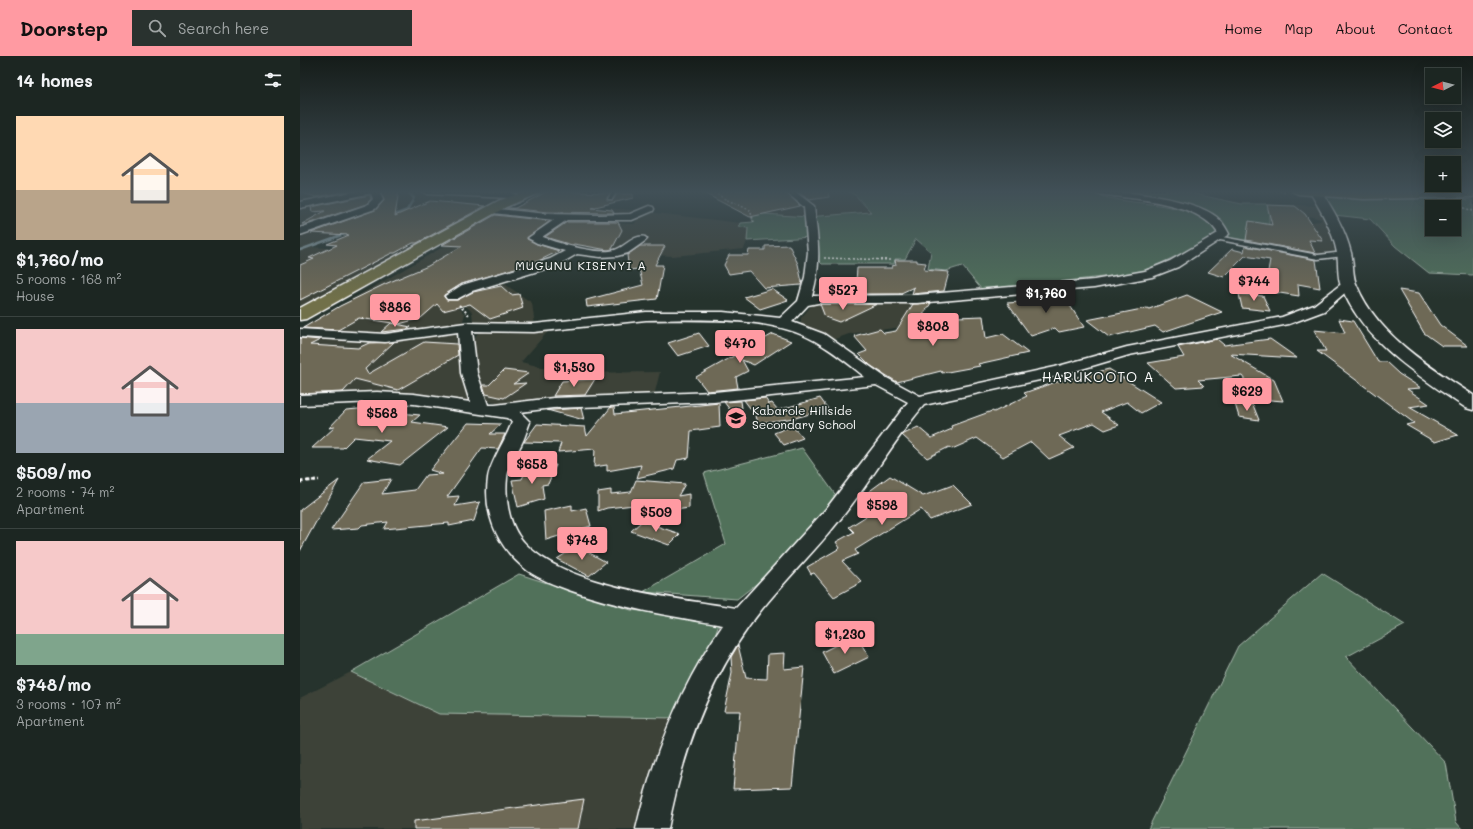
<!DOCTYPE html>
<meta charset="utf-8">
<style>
body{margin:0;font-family:Mali,sans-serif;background:#29322f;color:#f1f3f6;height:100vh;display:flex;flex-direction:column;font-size:15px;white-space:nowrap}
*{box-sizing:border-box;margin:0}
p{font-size:13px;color:#a0a5a5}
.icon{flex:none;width:22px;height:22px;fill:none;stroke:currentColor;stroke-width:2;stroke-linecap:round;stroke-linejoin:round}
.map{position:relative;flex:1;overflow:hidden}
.details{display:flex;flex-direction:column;background:#1c2622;width:300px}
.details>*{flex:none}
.needle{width:26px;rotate:264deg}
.fabs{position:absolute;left:1125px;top:12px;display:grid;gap:8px}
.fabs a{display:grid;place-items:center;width:36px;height:36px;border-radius:0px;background:#1c2622;box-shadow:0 4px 16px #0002,0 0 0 1px #3a4340;font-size:20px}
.price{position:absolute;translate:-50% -34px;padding:0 9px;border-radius:4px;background:#ff9aa2;color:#111;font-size:13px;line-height:26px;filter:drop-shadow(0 1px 2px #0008)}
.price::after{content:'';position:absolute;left:50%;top:24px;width:12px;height:9px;margin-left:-6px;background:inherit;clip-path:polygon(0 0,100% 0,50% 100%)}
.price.current{background:#222;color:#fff}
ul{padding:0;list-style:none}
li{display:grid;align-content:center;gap:8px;height:212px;padding:0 16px}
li+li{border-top:1px solid #3a4340}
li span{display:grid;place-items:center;height:124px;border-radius:0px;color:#555}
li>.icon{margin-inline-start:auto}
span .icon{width:72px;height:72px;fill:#fffc;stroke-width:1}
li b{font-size:17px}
h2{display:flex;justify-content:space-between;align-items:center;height:48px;padding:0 16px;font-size:17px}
header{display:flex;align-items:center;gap:24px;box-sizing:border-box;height:56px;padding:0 20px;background:#ff9aa2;color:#111}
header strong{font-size:19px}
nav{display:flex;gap:22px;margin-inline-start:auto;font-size:14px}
.search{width:280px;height:36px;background:#29322f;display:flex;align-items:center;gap:10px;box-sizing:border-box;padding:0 14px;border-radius:0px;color:#a0a5a5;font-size:15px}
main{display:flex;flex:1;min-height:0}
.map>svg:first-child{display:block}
</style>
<header>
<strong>Doorstep</strong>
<div class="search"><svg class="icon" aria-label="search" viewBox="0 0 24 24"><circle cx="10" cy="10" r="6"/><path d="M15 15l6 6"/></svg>Search here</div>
<nav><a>Home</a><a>Map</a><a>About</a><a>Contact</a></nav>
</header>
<main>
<section class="details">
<h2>14 homes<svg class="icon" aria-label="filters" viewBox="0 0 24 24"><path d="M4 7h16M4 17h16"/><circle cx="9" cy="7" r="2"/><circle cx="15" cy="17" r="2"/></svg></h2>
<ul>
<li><span style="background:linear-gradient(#ffd9b3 60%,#b9a48a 0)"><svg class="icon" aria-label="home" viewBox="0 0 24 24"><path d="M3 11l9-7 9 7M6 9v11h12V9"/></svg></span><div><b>$1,760/mo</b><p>5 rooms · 168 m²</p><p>House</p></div></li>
<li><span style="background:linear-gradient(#f6c9c9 60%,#9aa5b1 0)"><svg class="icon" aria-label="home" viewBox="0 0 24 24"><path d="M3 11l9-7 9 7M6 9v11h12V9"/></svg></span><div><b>$509/mo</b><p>2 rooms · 74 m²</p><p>Apartment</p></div></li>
<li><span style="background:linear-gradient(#f6c9c9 75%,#7fa58c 0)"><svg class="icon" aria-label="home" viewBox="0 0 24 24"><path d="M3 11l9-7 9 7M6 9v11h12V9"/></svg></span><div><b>$748/mo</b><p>3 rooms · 107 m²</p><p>Apartment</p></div></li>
</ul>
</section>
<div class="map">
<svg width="1173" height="773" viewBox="0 0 1173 773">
<rect width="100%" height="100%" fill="#26332d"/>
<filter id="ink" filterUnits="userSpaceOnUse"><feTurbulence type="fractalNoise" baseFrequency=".025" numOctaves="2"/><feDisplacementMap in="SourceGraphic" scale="8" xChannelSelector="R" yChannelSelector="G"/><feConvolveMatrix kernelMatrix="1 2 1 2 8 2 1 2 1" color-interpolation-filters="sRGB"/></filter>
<g filter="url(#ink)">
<g fill="#3c4339">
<path d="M8 135H52L0 149V136Z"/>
<path d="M105 135 113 142 105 153 99 157 33 181 20 188 0 193V150L68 138 72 143Z"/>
<path d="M109 135 205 141 0 255V194L12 191 86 196 105 156 116 143Z"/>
<path d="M246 135H297L287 145 265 148 251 157 287 155 295 151 343 155 328 160 247 158 208 152 219 151Z"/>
<path d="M319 135H365L312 142Z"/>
<path d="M414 135H548L555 139 571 156 507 161 450 157Z"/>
<path d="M966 148 1022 150 1035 196 1030 199 1015 200 985 194 982 182 969 172 970 163 1012 166 1020 165 1022 163 1003 159 973 158Z"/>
<path d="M347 156 441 167 439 170 448 172 447 185 444 193 373 200 302 196 285 191 235 183 266 164 334 168 339 161Z"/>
<path d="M206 157 255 166 223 187 226 188 231 185 269 191 258 204 199 224 232 247 235 270H187L173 266 172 256 154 238 147 241 165 258 162 268 91 279 0 273 176 172Z"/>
<path d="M524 242H634L617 269 549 278 532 284 501 271V262L511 250Z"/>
<path d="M250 273 221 306 266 317 360 316 354 340 199 348 184 344 171 306 172 287 177 278 182 275H233Z"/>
<path d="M160 275 170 347 0 342V280L64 284Z"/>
<path d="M51 616 140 658 376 662 338 773H0V642Z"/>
</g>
<g fill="#51715a" stroke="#a8b8ac" fill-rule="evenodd">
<path d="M548 135C624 135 700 131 775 135 788 135 801 141 814 143 842 149 901 147 916 177L889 194 840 217 682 234 662 210 646 215 628 213 631 196 616 183 605 203H595L594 208H522L516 202 512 181 447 185 448 172 439 171 441 167 453 166 450 157 507 161 571 156 555 139Z"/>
<path d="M790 135H881L942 148H966L973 158H969V172L982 183 985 194 923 184 928 178 910 161 870 147 813 141Z"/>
<path d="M1026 139 1043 140 1052 143 1125 140 1173 144V219L1129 217 1095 190 1070 163 1034 159 1025 141ZM1132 151H1154V173H1132Z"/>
<path d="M502 392 537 441 474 514 437 543 343 536 426 488 404 417Z"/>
<path d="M1022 517 1105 569 1046 601 1146 707 1156 766 1162 773H848L938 590Z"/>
<path d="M219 518 331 554 410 562 419 568 414 583 376 662 139 658 51 616Z"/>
</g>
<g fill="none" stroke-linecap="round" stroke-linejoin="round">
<g stroke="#90a3a7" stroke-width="2.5">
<path d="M89 161 107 154 114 142 107 135"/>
<path d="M0 194 47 177"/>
</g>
</g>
<g fill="#6e6956" stroke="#fff">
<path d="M3 134H52L16 141 3 137Z"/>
<path d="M80 134H99L95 160 130 145 185 150 117 187H113L95 197H92L0 244V209L14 203 9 202 37 189 27 188 49 179 11 177 75 154 84 145Z"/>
<path d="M398 134H484L500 150 450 161Z"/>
<path d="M496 134H528L529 141 509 144Z"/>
<path d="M248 135 310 137 307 142 308 144H313L317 138H333V142L291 152 312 154 314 157 248 156 207 152H215Z"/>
<path d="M70 139 71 143 66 148 7 168H2L25 155 12 156 11 151Z"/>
<path d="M967 149 995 150 1005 158 1023 185 1009 184 1015 197 946 184 949 165 972 169Z"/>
<path d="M195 159 250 165 227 183 237 188 259 195 236 206 162 228 144 239V241L147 244H157L173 236 201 230 211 239 219 238 223 252 190 263 170 248 143 255 137 248 121 262 99 268 59 262 38 274 3 272 40 250 85 228 128 210 162 190 142 189Z"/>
<path d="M267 166H318L322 174 312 193 308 194 274 188 272 189 245 181Z"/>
<path d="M489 189 498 208 502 226 501 229 464 232 449 215 429 218 424 209 429 199H448L449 194H465V190Z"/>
<path d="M340 190H365L355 209H363L357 243 287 251 286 244 343 229 339 213 329 214 327 199Z"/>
<path d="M945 190 1016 204 1020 232 998 228 999 240 973 236 976 217 968 215 970 204 945 200 924 221 908 216 932 193 944 196Z"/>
<path d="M595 204H617V206L626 207 624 214 649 216 644 235 612 238 614 231 599 238H555L557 212H592V210L596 209Z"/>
<path d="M472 233 488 244 460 253 444 241Z"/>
<path d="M1099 234 1119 237 1140 269 1168 290H1142L1124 277Z"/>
<path d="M761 236 784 271 759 276 755 272 731 280 707 247 721 246 718 242 743 240 742 238Z"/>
<path d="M939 238 963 240 970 255 942 252Z"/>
<path d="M887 239 922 256 863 276 855 270 809 281 787 264 847 252 849 253Z"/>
<path d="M631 247 615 271 657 270 656 261 683 260 686 282 703 278 728 297 678 308 680 310 642 317 641 315 597 326 571 310 559 298 567 295 554 280 580 273 584 277 596 275 613 248Z"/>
<path d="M520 248H577L539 266 525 261Z"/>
<path d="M1039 263 1053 265 1078 306H1086L1099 318 1121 332 1107 333 1129 348 1109 351 1158 379 1135 386 1106 369 1114 367 1017 295H1026L1014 274 1045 277Z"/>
<path d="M91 267 111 271 108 273 81 276Z"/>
<path d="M399 277 409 290 378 300 368 287Z"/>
<path d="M473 278 491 285 454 309 442 304 448 315 436 321 438 332 407 335 396 321Z"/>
<path d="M0 282 20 284 10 289 58 292 69 287 94 286 65 313 68 318 124 286 157 288 158 299 98 334 55 323 43 336 0 338Z"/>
<path d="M917 283 924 289 970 283 997 302 930 298 974 324 983 345 959 343 942 320 898 324 904 330 876 332 848 307 884 301 878 291Z"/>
<path d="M809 313 861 346 841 357 827 346 801 356 819 369 805 374 794 367 759 380 774 392 749 403 731 386 703 401 677 382 652 393 649 391 627 402 602 379 618 371 631 382 652 373 651 370 692 355 694 356 727 340 724 337 753 327Z"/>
<path d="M204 314 229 317 213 328 226 327 204 342 186 338 183 329H189Z"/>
<path d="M295 323 285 339 253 340 262 325Z"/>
<path d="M465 342 469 348 472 347 478 354 520 342 528 353 495 362 458 367 456 360 444 344Z"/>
<path d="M441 345 442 352 430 354 424 346Z"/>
<path d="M419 347 420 371 391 375 389 402 377 404 374 413 337 422 341 409 307 415V409L294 411 295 393 258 396 261 387 224 386 237 368 285 371 287 380 311 351H314L315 358Z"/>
<path d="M935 348 953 349 959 364 939 361Z"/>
<path d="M281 352 284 364 247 354H253Z"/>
<path d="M58 353 120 359 112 366 148 371 100 409 67 403 90 385 54 381 43 392H12L35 371 29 372 46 354Z"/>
<path d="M168 367 201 368 190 378H205L198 393 182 392 147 441 159 440 155 450 180 446 174 465 149 470V467L84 473 88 466 62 469 59 472 31 474 64 426 91 423 82 438 115 434 126 419 143 418 130 414Z"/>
<path d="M492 370 503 382 484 389 474 377Z"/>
<path d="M256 409 248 428 242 429 244 443 218 451 212 424 222 423 227 412Z"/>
<path d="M590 420 623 440 653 429 672 448 630 464 621 453 555 494 558 498 542 505 562 526 534 541 514 517 511 518 507 511 540 492 536 486 554 476 549 471 576 454 560 442Z"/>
<path d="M39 424 0 495V454Z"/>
<path d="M336 424 385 428 378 440 389 438V452L349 458 361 446 307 452 298 455V436L311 434V438L331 436Z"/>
<path d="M272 449V455L286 452 291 470 246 484 244 455Z"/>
<path d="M342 465 380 478 369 489 331 475Z"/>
<path d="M277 490 306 506 289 520 257 503Z"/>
<path d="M556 579 569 601 534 618 522 596Z"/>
<path d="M438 589 446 622 467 623 468 598 485 597 484 613 504 611 492 731 433 733 440 655H424L432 617 431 601Z"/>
<path d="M284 743 278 773H114V765Z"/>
</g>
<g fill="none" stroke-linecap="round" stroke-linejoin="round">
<g stroke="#fff" stroke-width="3">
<g id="service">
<path d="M313 135H317L312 143H308Z"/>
<path d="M917 180 1018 199 1044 196 1047 198 1044 200 1018 203 915 183V181Z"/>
</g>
</g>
<g stroke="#fff" stroke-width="3">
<g id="minor">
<path d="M57 135H79L83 144 75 153 0 179V172L67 149 73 143 71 137 0 152V146Z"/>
<path d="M122 135 211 136 216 139 211 142 127 138Z"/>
<path d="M485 135H494L514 150C518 186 522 205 512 240L617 239 794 224 845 215 870 205 918 177C898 145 833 143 799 138L795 135C825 135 900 142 921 165 924 169 927 174 929 178L878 211 852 221 794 232 617 247H518L508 249 492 266 524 278 585 321 620 340 755 311 827 291 982 261 1014 249 1044 226H1052L1054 229 1024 255 989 268 829 299 758 320 624 349C594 384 571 425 542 461 517 493 488 521 462 553 411 617 383 693 368 773H336C353 700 380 630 423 569 371 560 319 552 269 534 255 529 240 523 228 515 198 493 183 458 188 422 190 406 206 384 212 366L207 362 114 348 77 346 0 349V339L77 336 114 338 170 346 161 317 158 276 85 286 0 281V273L85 278 165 267 234 268 346 256H423L480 262 498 245 505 221 508 196 504 151ZM346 264C396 264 470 259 515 285 533 295 549 308 565 321L414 336 253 342 195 349H188L177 317 172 275 234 276ZM576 329 608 346 526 453 436 552C377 542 255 531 219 480 208 464 205 440 207 422 208 409 216 399 221 389 225 381 227 374 230 366L220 356 253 352 414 346Z"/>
<path d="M349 150 353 151 354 153 353 155 332 164H267L242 181C259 188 298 199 315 194 325 191 334 178 345 181L347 183 345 185 328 197 317 200 300 201 277 198 258 209 172 235 157 243H147L145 240 162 229 250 203 265 195 237 187 228 182 254 164 193 157 188 154 189 152 248 158 299 159 330 158Z"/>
</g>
</g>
<g stroke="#fff" stroke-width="3">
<path id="tertiary" d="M1011 135H1021C1033 153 1046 175 1051 197 1054 208 1052 220 1057 230 1078 280 1130 311 1173 339V354L1166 352C1119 320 1063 286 1041 230 1037 220 1039 208 1037 197 1033 175 1021 155 1010 136Z"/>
</g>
<g stroke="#fff" stroke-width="3">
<path id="primary" d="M226 135H241L239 137 206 151 6 263 0 264V252L198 145Z"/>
</g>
<g stroke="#fff" stroke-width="3">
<path id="trunk" d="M992 135H1173V141L1064 143 998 138Z"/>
</g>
<g stroke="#fff" stroke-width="1.5" stroke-dasharray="2 2" stroke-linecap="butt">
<path d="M414 135 423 142 450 154 454 166"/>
<path d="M979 135 986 137"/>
<path d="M1156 149 1173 155"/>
<path d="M524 202 592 204"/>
</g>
<path stroke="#fff" stroke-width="2" stroke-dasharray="2 2" stroke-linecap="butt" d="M159 249 169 259"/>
<path stroke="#fff" stroke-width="2.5" stroke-dasharray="3 3" stroke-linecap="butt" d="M6 425 19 424"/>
<path stroke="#fff" stroke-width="3" stroke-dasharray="3.5 3.5" stroke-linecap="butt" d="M0 426 16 424"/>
<use href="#service" fill="#26332d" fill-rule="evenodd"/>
<use href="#minor" fill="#26332d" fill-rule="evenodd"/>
<use href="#tertiary" fill="#26332d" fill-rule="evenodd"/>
<use href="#primary" fill="#71704a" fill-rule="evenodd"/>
<use href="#trunk" fill="#71704a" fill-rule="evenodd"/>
</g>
</g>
<linearGradient id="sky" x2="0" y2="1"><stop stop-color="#151c19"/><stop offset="0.56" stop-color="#415057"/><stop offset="1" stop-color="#415057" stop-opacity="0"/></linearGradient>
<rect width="1173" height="243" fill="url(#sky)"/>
<defs>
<g id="school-disc" transform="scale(1.15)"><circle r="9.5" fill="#ff9aa2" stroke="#26332d"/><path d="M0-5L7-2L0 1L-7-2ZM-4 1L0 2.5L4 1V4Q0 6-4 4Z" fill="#111"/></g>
</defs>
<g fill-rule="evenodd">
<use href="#school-disc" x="436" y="362"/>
</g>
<g text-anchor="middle" stroke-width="3.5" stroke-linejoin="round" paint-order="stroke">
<g font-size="12" letter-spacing="1" fill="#fff" stroke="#26332d">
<text x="281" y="214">MUGUNU KISENYI A</text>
</g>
<g font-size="12" fill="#fff" stroke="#26332d" text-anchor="start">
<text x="452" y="359">Kabarole Hillside<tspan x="452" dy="14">Secondary School</tspan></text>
</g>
<g font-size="14" letter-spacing="1" fill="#fff" stroke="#26332d">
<text x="798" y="326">HARUKOOTO A</text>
</g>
</g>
</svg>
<div class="fabs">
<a><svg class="needle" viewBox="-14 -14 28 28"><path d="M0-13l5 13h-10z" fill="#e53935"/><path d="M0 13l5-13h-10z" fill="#a0a5a5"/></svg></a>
<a><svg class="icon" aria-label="layers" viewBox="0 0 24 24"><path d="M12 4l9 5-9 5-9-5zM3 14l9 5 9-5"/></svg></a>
<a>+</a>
<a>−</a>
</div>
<b class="price" style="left:954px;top:246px">$744</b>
<b class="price" style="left:543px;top:255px">$527</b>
<b class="price current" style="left:746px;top:258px">$1,760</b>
<b class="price" style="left:95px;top:272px">$886</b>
<b class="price" style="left:633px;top:291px">$808</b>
<b class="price" style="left:440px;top:308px">$470</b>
<b class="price" style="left:274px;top:332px">$1,530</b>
<b class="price" style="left:947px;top:356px">$629</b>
<b class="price" style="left:82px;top:378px">$568</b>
<b class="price" style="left:232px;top:429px">$658</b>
<b class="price" style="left:582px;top:470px">$598</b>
<b class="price" style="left:356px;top:477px">$509</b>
<b class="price" style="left:282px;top:505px">$748</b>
<b class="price" style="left:545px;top:599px">$1,230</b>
</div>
</main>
